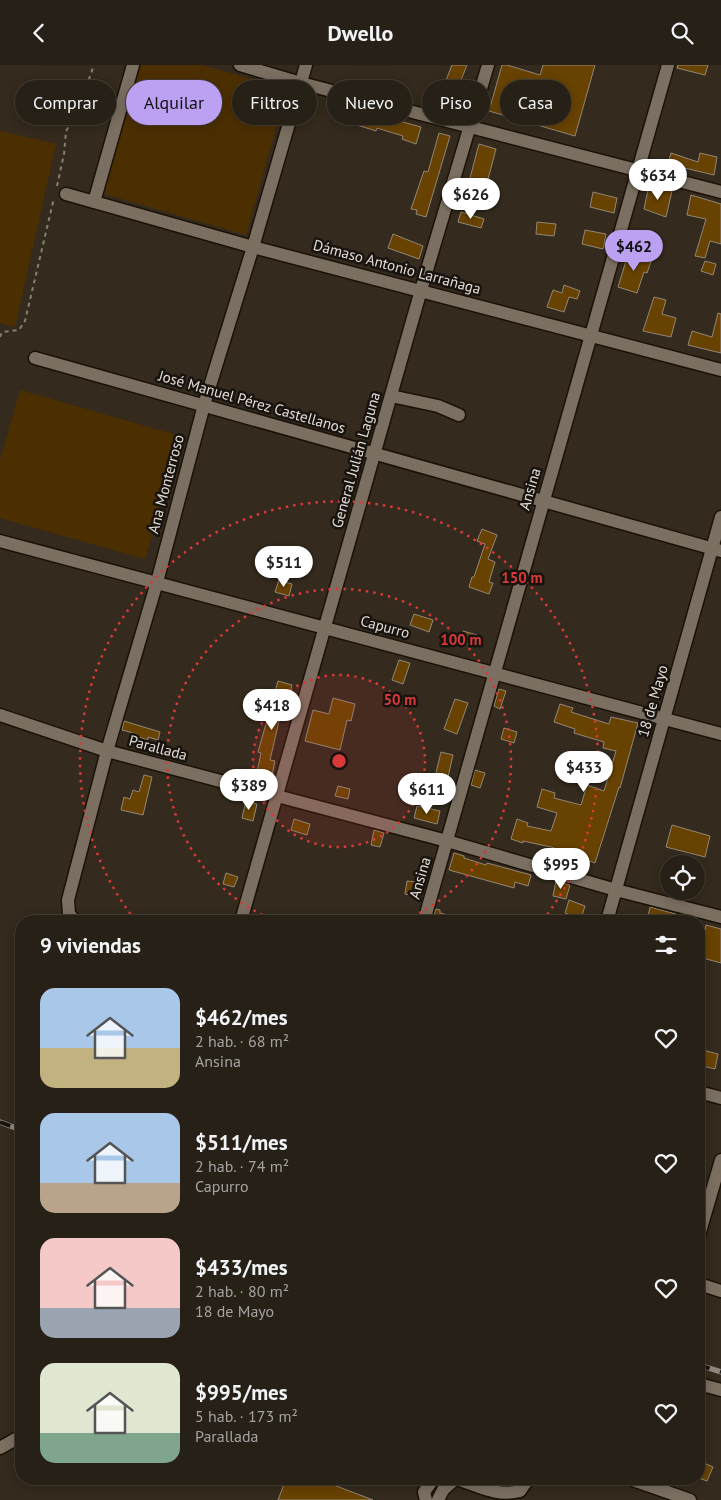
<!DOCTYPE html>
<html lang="es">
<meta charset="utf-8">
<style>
body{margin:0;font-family:"PT Sans",sans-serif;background:#2f281f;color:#f1f3f6;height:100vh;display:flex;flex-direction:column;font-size:19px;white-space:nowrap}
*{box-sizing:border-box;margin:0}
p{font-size:16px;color:#a4a3a1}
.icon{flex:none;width:28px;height:28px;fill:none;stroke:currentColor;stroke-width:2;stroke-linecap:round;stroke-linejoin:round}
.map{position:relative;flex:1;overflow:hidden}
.sheet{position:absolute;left:15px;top:850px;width:690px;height:570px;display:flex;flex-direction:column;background:#272016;border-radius:20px;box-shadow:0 2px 12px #0003,0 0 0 1px #433e35}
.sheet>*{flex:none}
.hud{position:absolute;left:15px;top:15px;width:691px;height:45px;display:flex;gap:10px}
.fabs{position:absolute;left:660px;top:790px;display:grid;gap:10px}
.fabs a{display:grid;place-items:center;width:45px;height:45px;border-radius:50%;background:#272016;box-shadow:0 2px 12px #0003,0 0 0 1px #433e35;font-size:25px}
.price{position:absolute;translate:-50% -42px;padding:0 11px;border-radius:18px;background:#fff;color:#222;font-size:16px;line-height:32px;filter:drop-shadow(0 1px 2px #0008)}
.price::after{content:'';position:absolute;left:50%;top:30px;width:15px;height:11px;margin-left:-8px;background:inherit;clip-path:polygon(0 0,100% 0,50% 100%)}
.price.active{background:#bca0f2;color:#111}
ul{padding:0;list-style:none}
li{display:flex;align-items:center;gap:15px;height:125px;padding:0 25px}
li span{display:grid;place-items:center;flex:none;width:140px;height:100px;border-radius:15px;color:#555}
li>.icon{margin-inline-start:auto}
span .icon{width:60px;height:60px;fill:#fffc;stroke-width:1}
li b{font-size:21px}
h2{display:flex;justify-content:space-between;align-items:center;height:60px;padding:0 25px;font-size:21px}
.chip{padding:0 18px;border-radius:22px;background:#272016;box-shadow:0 2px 12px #0003,0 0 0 1px #433e35;font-size:18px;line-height:45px}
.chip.active{background:#bca0f2;color:#111}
header{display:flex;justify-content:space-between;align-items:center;height:65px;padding:0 25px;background:#272016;font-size:22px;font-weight:800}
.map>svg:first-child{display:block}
</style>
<header><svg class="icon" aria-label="back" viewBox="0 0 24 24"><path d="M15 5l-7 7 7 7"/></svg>Dwello<svg class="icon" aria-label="search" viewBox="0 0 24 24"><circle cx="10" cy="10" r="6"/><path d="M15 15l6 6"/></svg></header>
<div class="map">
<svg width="721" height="1435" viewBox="0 0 721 1435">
<rect width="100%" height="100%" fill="#342a1d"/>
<g fill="#4c2f00">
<path d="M141 0H202L287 24 246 170 104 129Z"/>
<path d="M0 66 56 79 15 262 0 258Z"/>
<path d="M20 325 180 371 145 494 0 453V395Z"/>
</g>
<g fill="#684200" stroke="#938778">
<path d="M452 0H467L461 15 467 17 464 26 462 25 457 40 436 34 440 22 443 23Z"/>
<path d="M502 0H507L540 10 543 0H595L575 71 489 46Z"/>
<path d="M678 0H708L705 10 677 3Z"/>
<path d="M363 42 382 48 381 51 421 62 416 79 402 74 403 71 377 63 376 66 357 60Z"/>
<path d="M439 68 450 71 426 152 416 149 417 145 411 144 424 106 428 107Z"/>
<path d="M479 79 496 84 483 133 475 129 470 113Z"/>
<path d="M671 88 698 97 700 88 717 92 714 110 668 99Z"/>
<path d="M649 120 672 126 666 152 644 144Z"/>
<path d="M593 127 617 133 614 148 590 142Z"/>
<path d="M691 130 721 139V179L710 176 705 193 695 191 706 154 687 150Z"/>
<path d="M461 147 484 154 481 163 458 157Z"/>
<path d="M537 157 556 159 554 171 536 169Z"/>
<path d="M585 165 606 169 603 184 582 179Z"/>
<path d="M393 169 423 181 419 194 388 183Z"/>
<path d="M629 186 652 194 647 208 644 207 637 228 618 222Z"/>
<path d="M705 196 716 199 713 210 701 206Z"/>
<path d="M564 220 580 226 577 234 569 232 564 247 547 242 553 225 562 228Z"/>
<path d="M654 232 666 235 662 249 676 253 671 272 643 266Z"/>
<path d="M718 248 721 249V288L688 280 692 266 712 272Z"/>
<path d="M482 464 497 470 488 494 495 497 489 517 493 518 489 529 469 522 472 512H474L485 479 477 476Z"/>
<path d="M279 515 292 519 289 531 275 527Z"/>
<path d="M414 549 433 555 429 567 410 560Z"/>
<path d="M463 566 477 570 474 581 460 577Z"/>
<path d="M399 595 410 598 403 619 392 615Z"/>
<path d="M278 616 292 620 287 640 283 639 270 695 275 696 271 715 256 712 261 688 258 687Z"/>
<path d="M499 624 506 626 500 644 494 641Z"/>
<path d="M333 633 355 639 351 656 347 655 340 685 305 676 313 645 329 649Z"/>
<path d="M455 634 468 638 457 669 444 664Z"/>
<path d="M560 639 573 643 571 647 609 659 611 652 638 658 620 723 619 722 595 798 551 782 523 776V778L511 774 517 754 528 758 527 761 551 766 557 748 537 742 542 724 555 728 554 733 581 740 587 720 604 726 616 686 603 683 604 677 574 668 575 664 554 657Z"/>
<path d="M124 656 160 667 158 675 148 672V675L136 671 137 669 122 665Z"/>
<path d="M504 663 517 667 514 678 501 674Z"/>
<path d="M441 687 453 690 448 712 441 730 427 725 432 711 435 712Z"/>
<path d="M475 705 485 708 480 723 471 720Z"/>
<path d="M144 710 152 712 143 750 121 745 124 732 130 734 133 725 139 727Z"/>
<path d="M338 721 350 724 348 734 335 731Z"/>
<path d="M246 736 257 739 253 756 242 753Z"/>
<path d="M417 741 440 746 437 759 414 753Z"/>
<path d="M294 754 310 759 307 770 291 765Z"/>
<path d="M672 760 710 771 705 792 666 782Z"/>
<path d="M374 765 384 768 380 782 371 780Z"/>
<path d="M454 788 464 791V793L486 800 487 798 531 810 528 821 515 817 514 823 449 805Z"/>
<path d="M226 808 238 812 234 822 223 819Z"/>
<path d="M407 816 417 817 415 831 405 829Z"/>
<path d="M556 816 570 820 566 834 553 831Z"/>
<path d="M569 835 585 841 581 854 565 848Z"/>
<path d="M650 842 676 849 674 856H647Z"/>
<path d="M436 844 440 845V848L460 853 459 856H432Z"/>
<path d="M706 860 721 864V898L699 892Z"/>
<path d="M699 984 718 989 715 1004 699 1000Z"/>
<path d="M704 1398 713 1402 707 1416 699 1413Z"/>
<path d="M286 1414H318L373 1435H278Z"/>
</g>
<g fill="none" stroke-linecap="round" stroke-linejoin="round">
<g stroke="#1b1207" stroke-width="15">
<g id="minor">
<path d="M240 0 301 18 721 127"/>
<path d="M66 129 253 182 721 305"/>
<path d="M94 137 133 0"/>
<path d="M35 293 721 486"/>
<path d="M391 331 438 341 459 350"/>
<path d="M0 476 721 669"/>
<path d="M0 650 107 686 447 776 616 825 721 852"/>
<path d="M75 856 69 849 68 835 107 686 157 517 204 340 253 182 306 0"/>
<path d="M241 856 421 225 488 0"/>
<path d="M424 856 668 0"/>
<path d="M607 856 721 452"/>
<path d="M699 1027 721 1033"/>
<path d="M699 1170 721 1095"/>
<path d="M699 1219 721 1226"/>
<path d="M699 1319 721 1325"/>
<path d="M0 1383 21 1371"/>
<path d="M457 1414C479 1421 497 1432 520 1426L528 1414"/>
<path d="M630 1414 690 1435"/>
<path d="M426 1435 424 1427 432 1416 437 1414"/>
<path d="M438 1435 443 1425 455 1414"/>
</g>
</g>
<g stroke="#888075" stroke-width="2" stroke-dasharray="4 4" stroke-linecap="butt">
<path d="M57 121 64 89 66 66 77 48 94 0"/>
<path d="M0 272 2 267 19 265 25 256 54 133"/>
</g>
<use href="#minor" stroke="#7b6f61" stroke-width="12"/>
<g stroke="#8f867c" stroke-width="5.5">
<g id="rail">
<path d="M0 1057 21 1065"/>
<path d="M699 1300 721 1307"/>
</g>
</g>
<use href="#rail" stroke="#18130e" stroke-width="4" stroke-dasharray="11" stroke-linecap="butt"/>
</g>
<circle cx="339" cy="696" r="86" fill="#d73a39" fill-opacity=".12"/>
<g fill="none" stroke="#d73a39" stroke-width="2.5" stroke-dasharray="2.5 5">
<circle cx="339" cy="696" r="86"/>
<path d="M276 856A172 172 0 1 1 402 856"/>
<path d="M135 855A259 259 0 1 1 543 855"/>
</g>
<g text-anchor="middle" stroke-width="5" stroke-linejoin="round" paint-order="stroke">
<g font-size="15" fill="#e3dcd4" stroke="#18130e">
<text transform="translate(397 202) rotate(15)" y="5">Dámaso Antonio Larrañaga</text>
<text transform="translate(252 337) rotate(16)" y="5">José Manuel Pérez Castellanos</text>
<text transform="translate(356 395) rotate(-74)" y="5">General Julián Laguna</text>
<text transform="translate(166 419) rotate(-75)" y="5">Ana Monterroso</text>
<text transform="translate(530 424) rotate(-74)" y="5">Ansina</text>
<text transform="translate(385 562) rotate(15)" y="5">Capurro</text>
<text transform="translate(653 636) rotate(-74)" y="5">18 de Mayo</text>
<text transform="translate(158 683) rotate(15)" y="5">Parallada</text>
<text transform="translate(420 813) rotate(-74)" y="5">Ansina</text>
</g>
</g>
<circle cx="339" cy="696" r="8" fill="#d73a39" stroke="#18130e" stroke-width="2.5"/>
<g font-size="15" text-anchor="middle" font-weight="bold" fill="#d73a39" stroke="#18130e" stroke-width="5" stroke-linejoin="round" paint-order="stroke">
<text x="522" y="518">150 m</text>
<text x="461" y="580">100 m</text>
<text x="400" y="640">50 m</text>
</g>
</svg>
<div class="fabs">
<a><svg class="icon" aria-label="locate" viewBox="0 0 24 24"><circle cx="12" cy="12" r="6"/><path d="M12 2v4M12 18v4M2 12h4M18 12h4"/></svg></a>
</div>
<b class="price" style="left:658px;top:136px">$634</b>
<b class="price" style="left:471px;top:155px">$626</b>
<b class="price active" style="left:634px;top:207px">$462</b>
<b class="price" style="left:284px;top:523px">$511</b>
<b class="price" style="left:272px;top:666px">$418</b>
<b class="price" style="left:584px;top:728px">$433</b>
<b class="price" style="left:249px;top:746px">$389</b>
<b class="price" style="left:427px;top:750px">$611</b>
<b class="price" style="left:561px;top:825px">$995</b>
<div class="hud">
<a class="chip">Comprar</a>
<a class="chip active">Alquilar</a>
<a class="chip">Filtros</a>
<a class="chip">Nuevo</a>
<a class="chip">Piso</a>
<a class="chip">Casa</a>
</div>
<section class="sheet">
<h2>9 viviendas<svg class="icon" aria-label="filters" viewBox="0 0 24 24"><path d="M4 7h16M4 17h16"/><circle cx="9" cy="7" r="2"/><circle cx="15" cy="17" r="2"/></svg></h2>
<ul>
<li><span style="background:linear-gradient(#a9c7e8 60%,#c2b280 0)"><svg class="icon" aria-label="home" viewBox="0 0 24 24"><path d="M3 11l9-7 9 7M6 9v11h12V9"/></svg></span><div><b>$462/mes</b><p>2 hab. · 68 m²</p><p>Ansina</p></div><svg class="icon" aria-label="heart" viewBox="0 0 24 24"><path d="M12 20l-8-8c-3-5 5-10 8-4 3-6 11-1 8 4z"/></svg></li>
<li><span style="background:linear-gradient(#a9c7e8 70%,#b9a48a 0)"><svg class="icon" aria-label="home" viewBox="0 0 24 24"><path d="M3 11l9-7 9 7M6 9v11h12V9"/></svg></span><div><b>$511/mes</b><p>2 hab. · 74 m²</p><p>Capurro</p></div><svg class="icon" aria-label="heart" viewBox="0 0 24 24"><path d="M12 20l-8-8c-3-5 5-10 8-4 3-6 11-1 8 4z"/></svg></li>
<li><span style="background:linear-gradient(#f6c9c9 70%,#9aa5b1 0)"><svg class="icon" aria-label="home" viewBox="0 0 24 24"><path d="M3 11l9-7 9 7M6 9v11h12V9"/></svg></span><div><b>$433/mes</b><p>2 hab. · 80 m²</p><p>18 de Mayo</p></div><svg class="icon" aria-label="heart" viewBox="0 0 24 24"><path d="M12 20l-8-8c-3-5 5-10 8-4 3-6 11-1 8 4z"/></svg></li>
<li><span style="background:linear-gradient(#dfe7d0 70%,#7fa58c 0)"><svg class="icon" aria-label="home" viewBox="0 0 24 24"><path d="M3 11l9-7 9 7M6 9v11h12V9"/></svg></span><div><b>$995/mes</b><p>5 hab. · 173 m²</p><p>Parallada</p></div><svg class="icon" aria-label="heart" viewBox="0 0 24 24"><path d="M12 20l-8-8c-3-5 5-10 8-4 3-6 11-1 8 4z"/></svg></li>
</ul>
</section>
</div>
